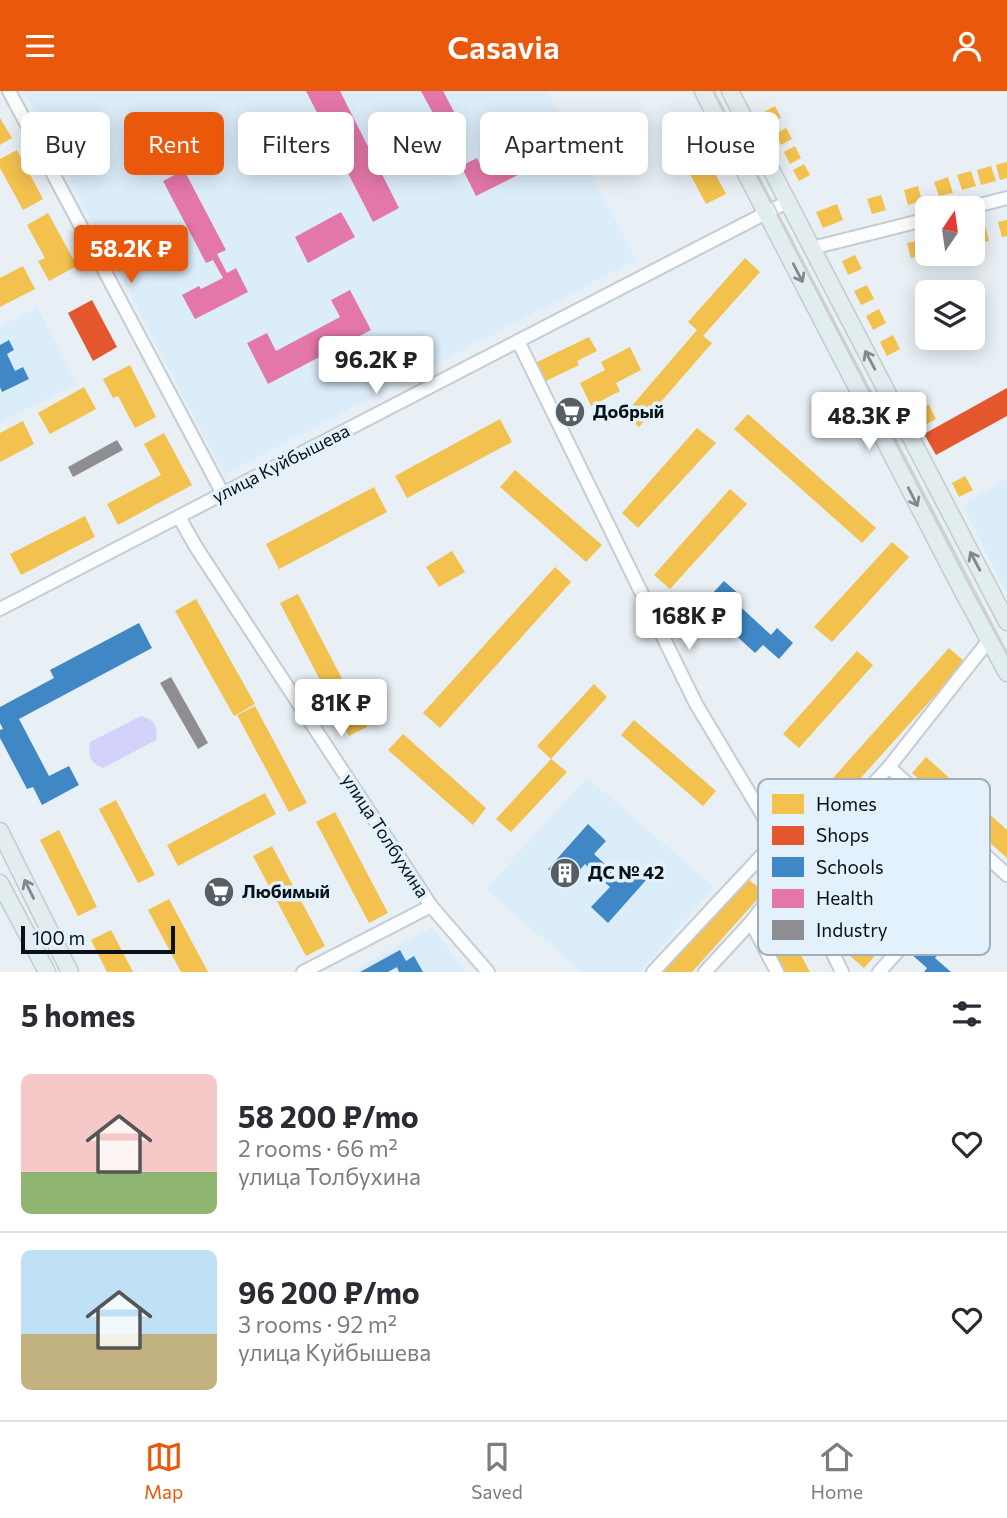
<!DOCTYPE html>
<meta charset="utf-8">
<style>
body{margin:0;font-family:Commissioner,sans-serif;background:#f7f7f7;color:#2b2b33;height:100vh;display:flex;flex-direction:column;font-size:26px;white-space:nowrap}
*{box-sizing:border-box;margin:0}
p{font-size:23px;color:#7c7c81}
.icon{flex:none;width:38px;height:38px;fill:none;stroke:currentColor;stroke-width:2;stroke-linecap:round;stroke-linejoin:round}
.map{position:relative;height:881px;overflow:hidden}
.sheet{display:flex;flex-direction:column;background:#fff;flex:1}
.sheet>*{flex:none}
.hud{position:absolute;left:21px;top:21px;width:966px;height:63px;display:flex;gap:14px}
.needle{width:46px;rotate:13deg}
.tools{position:absolute;left:915px;top:105px;display:grid;gap:14px}
.tools a{display:grid;place-items:center;width:70px;height:70px;border-radius:10px;background:#fff;box-shadow:0 4px 18px #0003;font-size:35px}
.scale{position:absolute;left:21px;bottom:18px;width:154px;box-sizing:border-box;padding-left:7px;border:4px solid #091117;border-top:0;font-size:19px;line-height:24px;white-space:nowrap;color:#091117;-webkit-text-stroke:5px #e2f1fb;paint-order:stroke}
.price{position:absolute;translate:-50% -60px;padding:0 16px;border-radius:7px;background:#fff;color:#222;font-size:23px;line-height:46px;filter:drop-shadow(0 2px 4px #0008)}
.price::after{content:'';position:absolute;left:50%;top:42px;width:21px;height:16px;margin-left:-10px;background:inherit;clip-path:polygon(0 0,100% 0,50% 100%)}
.price.current{background:#ea580c;color:#fff}
ul{padding:0;list-style:none}
li{display:flex;align-items:center;gap:21px;height:175px;padding:0 21px}
li+li{border-top:2px solid #e1e1e2}
li span{display:grid;place-items:center;flex:none;width:196px;height:140px;border-radius:10px;color:#555}
li>.icon{margin-inline-start:auto}
span .icon{width:84px;height:84px;fill:#fffc;stroke-width:1}
li b{font-size:30px}
h2{display:flex;justify-content:space-between;align-items:center;height:84px;padding:0 21px;font-size:30px}
.pill{padding:0 24px;border-radius:10px;background:#fff;box-shadow:0 4px 18px #0003;font-size:24px;line-height:63px}
.pill.current{background:#ea580c;color:#fff}
header{display:flex;justify-content:space-between;align-items:center;height:91px;padding:0 21px;background:#ea580c;color:#fff;font-size:32px;font-weight:600}
.menu{display:flex;justify-content:space-around;align-items:center;height:98px;border-top:2px solid #e1e1e2;background:#fff;font-size:19px;color:#7c7c81}
.menu a{display:grid;justify-items:center;gap:4px}
.menu .current{color:#ea580c}
.map>svg:first-child{display:block}
</style>
<header><svg class="icon" aria-label="menu" viewBox="0 0 24 24"><path d="M4 6h16M4 12h16M4 18h16"/></svg>Casavia<svg class="icon" aria-label="person" viewBox="0 0 24 24"><circle cx="12" cy="8" r="4"/><path d="M4 21q1-7 8-7t8 7"/></svg></header>
<div class="map">
<svg width="1007" height="881" viewBox="0 0 1007 881">
<rect width="100%" height="100%" fill="#e8f0f5"/>
<g fill="#dbedf9">
<path d="M24 0H548L636 169 224 384Z"/>
<path d="M37 216 77 293 0 332V236Z"/>
<path d="M1007 387V496L1004 498 963 414Z"/>
<path d="M587 686 714 796 640 881H581L486 798Z"/>
<path d="M432 836 466 881H350Z"/>
</g>
<path fill="#d2d2fa" d="M141 625C155 630 158 634 156 649L103 677C89 671 88 665 90 651Z"/>
<g fill="#f2c14e">
<path d="M775 15 781 27 770 32 764 21Z"/>
<path d="M0 27 12 47 0 54Z"/>
<path d="M686 28 726 103 706 113 666 38Z"/>
<path d="M786 37 792 48 781 54 775 43Z"/>
<path d="M795 55 801 67 790 73 784 61Z"/>
<path d="M17 59 43 108 23 119 0 77V68Z"/>
<path d="M1007 71V87L1000 89 996 74Z"/>
<path d="M804 73 810 84 799 90 793 79Z"/>
<path d="M991 75 996 90 981 94 977 79Z"/>
<path d="M971 80 976 95 962 99 957 84Z"/>
<path d="M948 86 953 102 939 105 934 91Z"/>
<path d="M918 95 922 110 908 114 904 99Z"/>
<path d="M881 104 886 119 872 123 867 108Z"/>
<path d="M837 113 843 129 823 137 816 121Z"/>
<path d="M48 122 77 175 49 190 38 170 45 167 27 134Z"/>
<path d="M1007 129V145L1002 146 998 131Z"/>
<path d="M985 134 989 150 975 153 973 137Z"/>
<path d="M921 149 925 164 911 167 907 152Z"/>
<path d="M855 164 862 178 848 184 842 170Z"/>
<path d="M745 167 760 181 703 245 712 252 639 336 624 324 697 239 688 231Z"/>
<path d="M23 175 35 198 0 216V187Z"/>
<path d="M867 194 874 208 861 214 854 200Z"/>
<path d="M879 218 886 232 873 239 866 225Z"/>
<path d="M893 244 900 258 887 265 880 251Z"/>
<path d="M589 246 597 260 577 270 579 274 546 290 537 271Z"/>
<path d="M630 256 641 279 616 292 620 300 591 315 580 292 605 279 601 271Z"/>
<path d="M130 274 156 326 135 337 118 305 113 307 103 288Z"/>
<path d="M84 296 96 318 50 343 38 322Z"/>
<path d="M929 314 936 328 923 335 916 321Z"/>
<path d="M748 323 876 437 862 452 734 338Z"/>
<path d="M500 328 512 351 407 407 395 385Z"/>
<path d="M23 330 34 353 0 371V342Z"/>
<path d="M697 337 716 352 638 437 622 422Z"/>
<path d="M164 342 192 394 118 434 107 413 161 384 144 353Z"/>
<path d="M515 379 602 454 586 471 500 396Z"/>
<path d="M965 385 973 399 959 406 952 392Z"/>
<path d="M374 396 387 421 279 478 266 453Z"/>
<path d="M730 398 747 413 670 498 654 484Z"/>
<path d="M85 425 95 446 21 484 10 463Z"/>
<path d="M892 451 909 466 832 551 814 536Z"/>
<path d="M452 460 465 481 439 496 426 476Z"/>
<path d="M555 476 571 491 440 637 423 622Z"/>
<path d="M298 503 367 636 349 645 280 512Z"/>
<path d="M196 508 255 613 234 625 175 520Z"/>
<path d="M949 557 965 571 832 719 817 705Z"/>
<path d="M857 560 873 574 799 657 783 643Z"/>
<path d="M594 593 607 606 551 668 537 655Z"/>
<path d="M255 615 307 712 289 721 237 624Z"/>
<path d="M634 629 716 700 703 715 621 644Z"/>
<path d="M403 643 486 717 473 734 388 659Z"/>
<path d="M926 666 1007 739V767L912 682Z"/>
<path d="M551 668 567 681 511 741 496 728Z"/>
<path d="M265 702 276 723 178 775 167 754Z"/>
<path d="M116 709 155 784 138 792 99 718Z"/>
<path d="M335 721 388 822 369 832 316 731Z"/>
<path d="M59 739 97 816 78 825 40 749Z"/>
<path d="M272 755 325 855 306 865 253 765Z"/>
<path d="M925 779 939 792 864 877 849 864Z"/>
<path d="M748 788 764 801 692 881H663Z"/>
<path d="M169 808 208 881H181L148 819Z"/>
<path d="M781 826 810 881H784L760 837Z"/>
<path d="M111 839 133 881H107L91 849Z"/>
</g>
<g fill="#e4572e">
<path d="M92 209 117 256 93 270 68 222Z"/>
<path d="M1007 297V325L936 364 924 343Z"/>
<path d="M573 310 580 325 566 332 559 316Z"/>
<path d="M222 786 232 807 216 815 205 795Z"/>
</g>
<g fill="#3f88c5">
<path d="M9 249 14 259 7 263 15 280 23 276 29 288 2 301 0 296V254Z"/>
<path d="M724 490 740 504 734 510 771 544 777 537 793 552 779 568 763 554 755 562 718 528 725 520 709 506Z"/>
<path d="M139 532 152 557 19 628 49 685 69 675 79 694 42 714 33 696 27 698 0 647V639L3 638 0 632V616L54 587 50 579Z"/>
<path d="M588 733 606 750 594 763 619 786 631 773 647 788 608 832 591 816 610 796 585 773 566 794 548 778Z"/>
<path d="M925 847 941 860 935 867 951 881H924L927 877 911 863Z"/>
<path d="M400 859 406 870 414 865 423 881H399L397 876 388 881H360Z"/>
</g>
<g fill="#e377a8">
<path d="M306 0H340L399 117 373 131Z"/>
<path d="M421 0H443L459 30 442 39Z"/>
<path d="M546 31 562 62 476 105 461 75 477 67 484 82 539 54 531 38Z"/>
<path d="M184 79 226 159 217 163 227 182 236 177 248 201 195 228 182 204 199 195 201 198 223 187 213 169 206 172 163 90Z"/>
<path d="M341 121 355 146 308 172 295 146Z"/>
<path d="M350 199 371 239 268 293 247 252 267 242 276 260 340 226 331 209Z"/>
</g>
<g fill="#8d8d92">
<path d="M117 349 123 359 73 386 68 376Z"/>
<path d="M171 586 208 652 198 658 160 592Z"/>
</g>
<g fill="none" stroke-linecap="round" stroke-linejoin="round">
<g stroke="#c5cdd2" stroke-width="16">
<g id="minor">
<path d="M9 0 223 403"/>
<path d="M968 117 1007 107"/>
<path d="M812 157 928 128"/>
<path d="M518 250 696 613 777 748 842 881"/>
<path d="M179 426 196 456 431 815 488 881"/>
<path d="M0 518 787 111"/>
<path d="M889 676 1007 784"/>
<path d="M824 845 933 716"/>
<path d="M303 881 431 815"/>
<path d="M653 881 777 748"/>
<path d="M705 881 751 831"/>
<path d="M777 881 751 831 792 779 889 676 989 549"/>
<path d="M879 881 985 764"/>
</g>
</g>
<g stroke="#c6cacd" stroke-width="19">
<g id="major">
<path d="M703 0 963 501 1007 582"/>
<path d="M730 0 1007 531"/>
<path d="M0 740 70 881"/>
<path d="M0 792 47 881"/>
</g>
</g>
<use href="#minor" stroke="#fcfdfe" stroke-width="12"/>
<use href="#major" stroke="#e1edef" stroke-width="16"/>
<path stroke="#ced0d1" stroke-width="2" d="M714 0 1007 562"/>
</g>
<defs><path id="oneway-shaft" d="M-6 0H5M1.5-3L5.5 0L1.5 3" fill="none" stroke-width="1.6" stroke-linecap="round" stroke-linejoin="round" transform="scale(1.75)"/></defs>
<g stroke="#808a8e">
<use href="#oneway-shaft" transform="translate(798 182) rotate(63)"/>
<use href="#oneway-shaft" transform="translate(870 269) rotate(-118)"/>
<use href="#oneway-shaft" transform="translate(913 406) rotate(63)"/>
<use href="#oneway-shaft" transform="translate(975 470) rotate(-118)"/>
<use href="#oneway-shaft" transform="translate(29 798) rotate(-116)"/>
</g>
<defs>
<g id="supermarket-disc" transform="scale(1.575)"><circle r="9.5" fill="#575f65" stroke="#e2f1fb"/><path d="M-6-5.5h2.5l.6 2H6L4.5 2H-2.5L-4.4-4H-6ZM-1.5 3.2a1.3 1.3 0 1 0 .1 0ZM3 3.2a1.3 1.3 0 1 0 .1 0Z" fill="#fff"/></g>
<g id="building-disc" transform="scale(1.575)"><circle r="9.5" fill="#575f65" stroke="#e2f1fb"/><path d="M-4-6H4V6H1V3H-1V6H-4ZM-2.5-4.3h1.7v1.8h-1.7ZM.8-4.3h1.7v1.8H.8ZM-2.5-1h1.7V.8h-1.7ZM.8-1h1.7V.8H.8Z" fill="#fff"/></g>
</defs>
<g fill-rule="evenodd">
<use href="#supermarket-disc" x="570" y="321"/>
<use href="#building-disc" x="565" y="782"/>
<use href="#supermarket-disc" x="219" y="801"/>
</g>
<g text-anchor="middle" stroke-width="7" stroke-linejoin="round" paint-order="stroke">
<g font-size="18" font-weight="bold" fill="#091117" stroke="#e2f1fb" text-anchor="start">
<text x="593" y="327">Добрый</text>
<text x="588" y="788">ДС № 42</text>
<text x="242" y="807">Любимый</text>
</g>
<g font-size="18" fill="#091117" stroke="#e2f1fb">
<text transform="translate(281 373) rotate(-27)" y="6">улица Куйбышева</text>
<text transform="translate(385 745) rotate(57)" y="6">улица Толбухина</text>
</g>
</g>
<rect x="758" y="688" width="232" height="176" rx="10" fill="#e2f1fb" stroke="#a1aeb7" stroke-width="2"/>
<rect x="772" y="703" width="32" height="20" fill="#f2c14e"/>
<rect x="772" y="735" width="32" height="19" fill="#e4572e"/>
<rect x="772" y="766" width="32" height="20" fill="#3f88c5"/>
<rect x="772" y="798" width="32" height="19" fill="#e377a8"/>
<rect x="772" y="829" width="32" height="20" fill="#8d8d92"/>
<g font-size="19" fill="#091117">
<text x="816" y="720">Homes</text>
<text x="816" y="751">Shops</text>
<text x="816" y="783">Schools</text>
<text x="816" y="814">Health</text>
<text x="816" y="846">Industry</text>
</g>
</svg>
<div class="tools">
<a><svg class="needle" viewBox="-14 -14 28 28"><path d="M0-13l5 13h-10z" fill="#e53935"/><path d="M0 13l5-13h-10z" fill="#7c7c81"/></svg></a>
<a><svg class="icon" aria-label="layers" viewBox="0 0 24 24"><path d="M12 4l9 5-9 5-9-5zM3 14l9 5 9-5"/></svg></a>
</div>
<div class="scale">100 m</div>
<b class="price current" style="left:131px;top:194px">58.2K ₽</b>
<b class="price" style="left:376px;top:305px">96.2K ₽</b>
<b class="price" style="left:869px;top:361px">48.3K ₽</b>
<b class="price" style="left:689px;top:561px">168K ₽</b>
<b class="price" style="left:341px;top:648px">81K ₽</b>
<div class="hud">
<a class="pill">Buy</a>
<a class="pill current">Rent</a>
<a class="pill">Filters</a>
<a class="pill">New</a>
<a class="pill">Apartment</a>
<a class="pill">House</a>
</div>
</div>
<section class="sheet">
<h2>5 homes<svg class="icon" aria-label="filters" viewBox="0 0 24 24"><path d="M4 7h16M4 17h16"/><circle cx="9" cy="7" r="2"/><circle cx="15" cy="17" r="2"/></svg></h2>
<ul>
<li><span style="background:linear-gradient(#f6c9c9 70%,#8fb573 0)"><svg class="icon" aria-label="home" viewBox="0 0 24 24"><path d="M3 11l9-7 9 7M6 9v11h12V9"/></svg></span><div><b>58 200 ₽/mo</b><p>2 rooms · 66 m²</p><p>улица Толбухина</p></div><svg class="icon" aria-label="heart" viewBox="0 0 24 24"><path d="M12 20l-8-8c-3-5 5-10 8-4 3-6 11-1 8 4z"/></svg></li>
<li><span style="background:linear-gradient(#bfe0f5 60%,#c2b280 0)"><svg class="icon" aria-label="home" viewBox="0 0 24 24"><path d="M3 11l9-7 9 7M6 9v11h12V9"/></svg></span><div><b>96 200 ₽/mo</b><p>3 rooms · 92 m²</p><p>улица Куйбышева</p></div><svg class="icon" aria-label="heart" viewBox="0 0 24 24"><path d="M12 20l-8-8c-3-5 5-10 8-4 3-6 11-1 8 4z"/></svg></li>
</ul>
</section>
<nav class="menu">
<a class="current"><svg class="icon" aria-label="map" viewBox="0 0 24 24"><path d="M3 6l6-2 6 2 6-2v14l-6 2-6-2-6 2zM9 4v14M15 6v14"/></svg>Map</a>
<a><svg class="icon" aria-label="saved" viewBox="0 0 24 24"><path d="M7 4h10v16l-5-4-5 4z"/></svg>Saved</a>
<a><svg class="icon" aria-label="home" viewBox="0 0 24 24"><path d="M3 11l9-7 9 7M6 9v11h12V9"/></svg>Home</a>
</nav>
